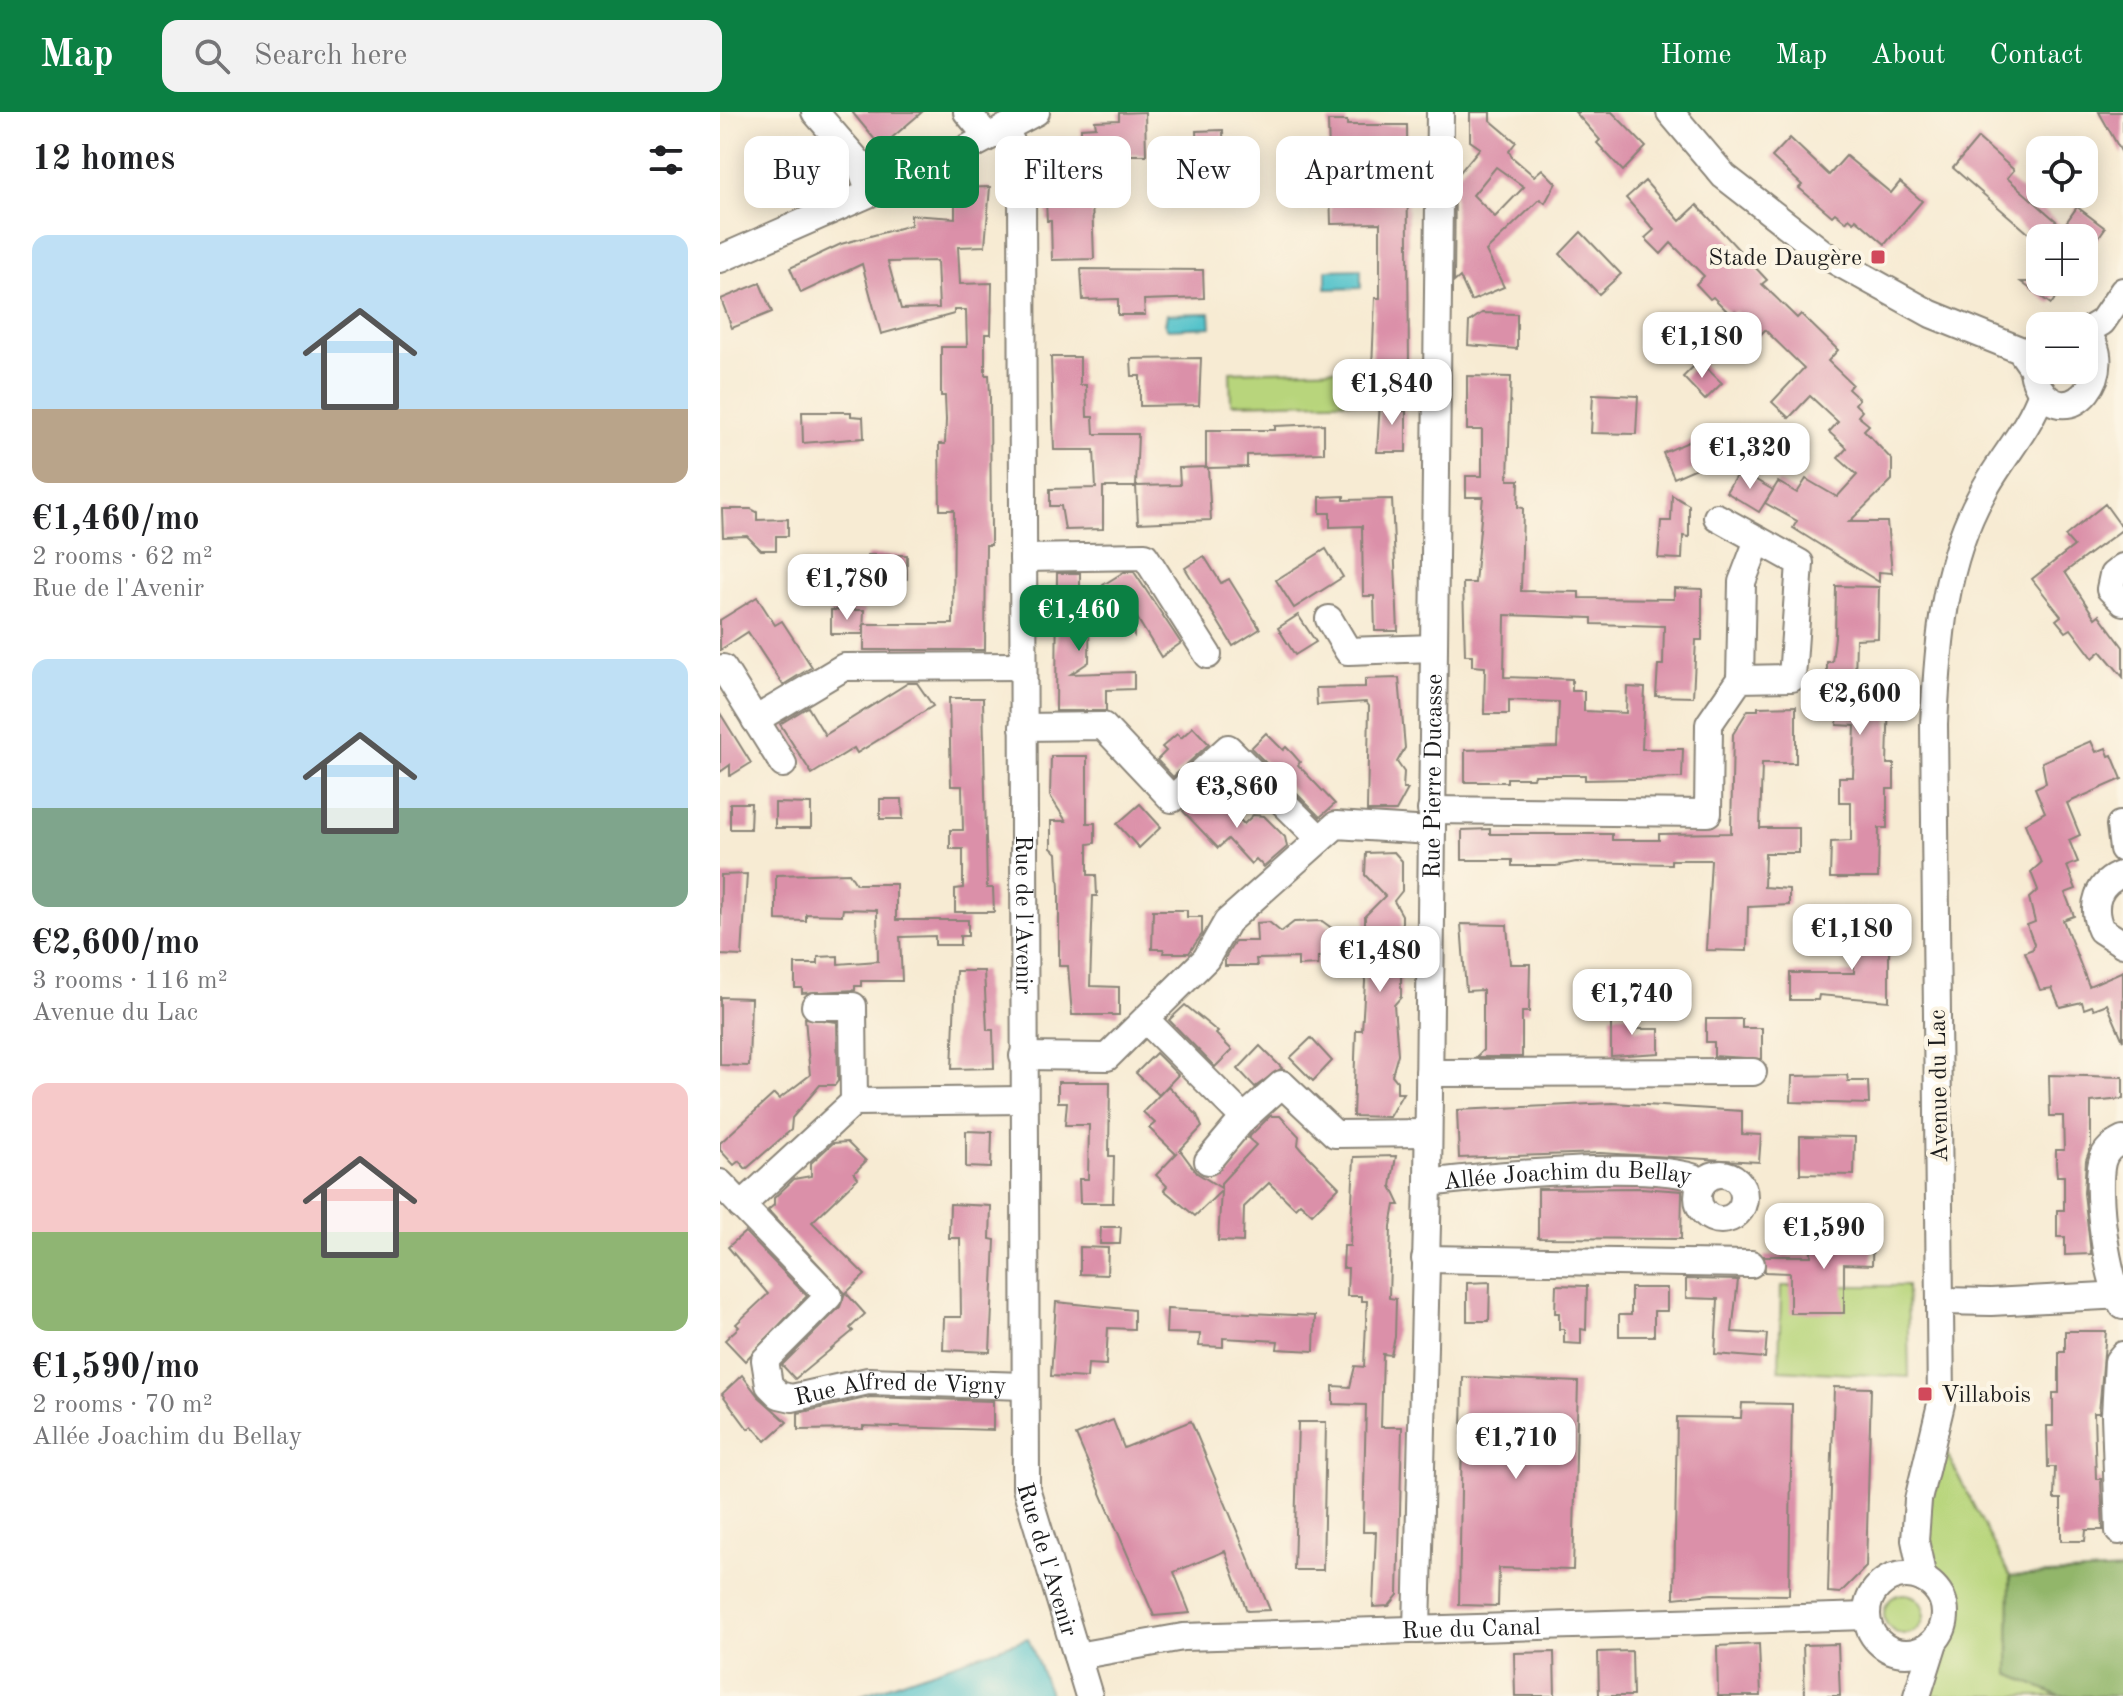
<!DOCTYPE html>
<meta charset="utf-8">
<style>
body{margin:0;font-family:"Old Standard TT",serif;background:#f2f2f2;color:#202124;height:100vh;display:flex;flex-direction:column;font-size:30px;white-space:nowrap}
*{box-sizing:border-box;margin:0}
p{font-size:26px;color:#757577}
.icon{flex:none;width:44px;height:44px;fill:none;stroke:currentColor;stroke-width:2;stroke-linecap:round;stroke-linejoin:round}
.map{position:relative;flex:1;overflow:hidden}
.side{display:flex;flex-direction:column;background:#fff;width:720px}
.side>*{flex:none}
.guide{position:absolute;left:24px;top:24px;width:760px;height:72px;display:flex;gap:16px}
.tools{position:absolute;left:1306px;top:24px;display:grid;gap:16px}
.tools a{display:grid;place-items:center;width:72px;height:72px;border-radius:16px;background:#fff;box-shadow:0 4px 20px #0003;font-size:40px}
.price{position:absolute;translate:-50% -68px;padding:0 18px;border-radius:16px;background:#fff;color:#222;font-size:26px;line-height:52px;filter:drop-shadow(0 2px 4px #0008)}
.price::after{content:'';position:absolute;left:50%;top:48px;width:24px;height:18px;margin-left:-12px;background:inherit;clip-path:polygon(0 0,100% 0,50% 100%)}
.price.on{background:#0b8043;color:#fff}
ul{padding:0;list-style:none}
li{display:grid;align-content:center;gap:16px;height:424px;padding:0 32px}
li span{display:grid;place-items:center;height:248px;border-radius:16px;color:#555}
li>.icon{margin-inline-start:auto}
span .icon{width:144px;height:144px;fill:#fffc;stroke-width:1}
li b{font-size:34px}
h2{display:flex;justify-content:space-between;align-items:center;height:96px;padding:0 32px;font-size:34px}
.chip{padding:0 28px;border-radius:16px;background:#fff;box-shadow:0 4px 20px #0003;font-size:28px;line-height:72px}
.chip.on{background:#0b8043;color:#fff}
header{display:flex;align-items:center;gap:48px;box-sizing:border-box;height:112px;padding:0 40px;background:#0b8043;color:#fff}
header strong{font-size:38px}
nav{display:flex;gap:44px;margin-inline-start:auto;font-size:28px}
.search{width:560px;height:72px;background:#f2f2f2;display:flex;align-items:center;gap:20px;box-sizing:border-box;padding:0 28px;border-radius:16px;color:#757577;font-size:30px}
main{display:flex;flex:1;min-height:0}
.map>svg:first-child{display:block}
</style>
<header>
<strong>Map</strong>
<div class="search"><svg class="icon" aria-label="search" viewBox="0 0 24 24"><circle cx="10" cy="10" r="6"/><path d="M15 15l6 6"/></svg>Search here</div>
<nav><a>Home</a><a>Map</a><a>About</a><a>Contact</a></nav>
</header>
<main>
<section class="side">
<h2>12 homes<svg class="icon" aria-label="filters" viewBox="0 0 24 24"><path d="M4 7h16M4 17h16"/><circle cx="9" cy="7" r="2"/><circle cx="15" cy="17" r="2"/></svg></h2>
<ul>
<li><span style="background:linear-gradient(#bfe0f5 70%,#b9a48a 0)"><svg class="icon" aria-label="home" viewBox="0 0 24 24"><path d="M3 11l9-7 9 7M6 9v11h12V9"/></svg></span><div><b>€1,460/mo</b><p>2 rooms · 62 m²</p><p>Rue de l'Avenir</p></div></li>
<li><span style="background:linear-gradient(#bfe0f5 60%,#7fa58c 0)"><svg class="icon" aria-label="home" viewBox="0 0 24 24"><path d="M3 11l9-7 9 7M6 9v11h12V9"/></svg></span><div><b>€2,600/mo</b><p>3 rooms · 116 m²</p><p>Avenue du Lac</p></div></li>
<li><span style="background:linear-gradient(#f6c9c9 60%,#8fb573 0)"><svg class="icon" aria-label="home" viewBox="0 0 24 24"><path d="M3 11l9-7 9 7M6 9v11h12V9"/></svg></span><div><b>€1,590/mo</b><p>2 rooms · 70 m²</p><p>Allée Joachim du Bellay</p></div></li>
</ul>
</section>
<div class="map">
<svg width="1403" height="1584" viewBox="0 0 1403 1584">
<rect width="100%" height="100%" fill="#fcf5e5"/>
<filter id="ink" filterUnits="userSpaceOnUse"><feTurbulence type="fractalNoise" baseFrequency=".0125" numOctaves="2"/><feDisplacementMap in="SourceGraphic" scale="16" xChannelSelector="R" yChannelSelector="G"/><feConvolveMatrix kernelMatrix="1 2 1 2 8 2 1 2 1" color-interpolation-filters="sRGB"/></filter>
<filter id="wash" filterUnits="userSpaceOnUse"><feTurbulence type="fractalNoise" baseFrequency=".006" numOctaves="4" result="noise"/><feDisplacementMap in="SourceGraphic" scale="32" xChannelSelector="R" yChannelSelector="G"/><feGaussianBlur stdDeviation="1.8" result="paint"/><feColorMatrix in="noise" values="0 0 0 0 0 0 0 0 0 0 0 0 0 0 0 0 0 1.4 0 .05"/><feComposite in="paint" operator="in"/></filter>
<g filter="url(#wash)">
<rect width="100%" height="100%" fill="#f7ebd3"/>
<g fill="#b8d57b" stroke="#6a784c" stroke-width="2">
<path d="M701 255V288L511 292 510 260Z"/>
<path d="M1061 1174H1187L1189 1265 1059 1258Z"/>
<path d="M1225 1338 1290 1464 1289 1562 1340 1584H1209L1236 1501C1234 1479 1218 1470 1211 1451 1201 1421 1211 1365 1225 1338Z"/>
<circle cx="1184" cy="1502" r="20"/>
</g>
<path fill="#92b66b" stroke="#576944" stroke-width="2" d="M1403 1458V1584H1340L1289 1562 1290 1464Z"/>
<g fill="#55c3cb" stroke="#387074" stroke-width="2">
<path d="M641 157V176L606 177V158Z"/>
<path d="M490 201 491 215 448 217 445 213 447 202Z"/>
<path d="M308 1526 331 1584H139Z"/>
</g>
<g id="blocks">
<g fill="#db90a9" fill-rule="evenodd">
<path d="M132 0H202L161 35Z"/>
<path d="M425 0 426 43H361L363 89 372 88 374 147 332 148 331 109H327L326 90H333L332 44H336L335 26 361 25V16L376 15 375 9 399 8V1Z"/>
<path d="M750 0H770V8L796 30 789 39 792 45 814 64 822 57 836 71 825 91 820 87 766 139 784 175 751 189 740 165 734 170 735 66 760 36 750 29ZM776 55 804 75 775 105 753 83Z"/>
<path d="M855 0H892L926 35 903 59 877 31 880 28Z"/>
<path d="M1379 0H1403V43Z"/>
<path d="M608 9H627V13H687L689 256H652L655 186H660V111L611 112 610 74 642 73 641 39 609 41Z"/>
<path d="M503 18 504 56 478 57 476 19Z"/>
<path d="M70 25 99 60 78 71 52 40Z"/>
<path d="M1070 26 1109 63 1126 44 1171 81 1180 70 1202 89 1165 132 1136 107 1134 110 1129 106 1126 110 1115 101 1112 104 1079 76 1082 73 1052 45Z"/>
<path d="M1258 26 1294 58 1287 66 1343 115 1357 95 1385 116 1371 136 1364 131V126H1314L1233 56Z"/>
<path d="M925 69 960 109 977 93 1047 168 1042 172 1077 206 1081 202 1118 238 1108 249 1132 272 1128 277 1139 287 1135 292 1142 299 1138 304 1149 313 1144 318 1172 348V368L1129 410H1167L1172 461 1159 460V470L1073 416 1077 409 1045 391 1058 370 1077 381 1086 367 1117 385 1137 363 1118 346 1127 336 1109 320 1118 310 1090 284 1069 306 1052 290 1084 256 1045 218 1039 224 1015 199 1011 203 993 185 990 187 976 172 984 164 951 131 941 142 925 126 934 118 906 86Z"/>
<path d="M270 75 265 134 238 135 240 172 272 171 271 222H265V263H269L270 284 271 422V433H266L265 538H144V512H233L234 398H220L219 332H225L226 308 225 284H221V235H247L246 198H234V202L161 222 142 152 81 181 70 156 121 132 191 113V103L235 106V76ZM217 149 219 196 181 197 168 150Z"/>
<path d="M861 120 901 162 879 182 840 142Z"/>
<path d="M361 157 483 158 484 186 424 188 425 203H398V187L363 188Z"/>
<path d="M1301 170H1347L1331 192Z"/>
<path d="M40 171 52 200 12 216 1 187Z"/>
<path d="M762 201 797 202V237L748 233 749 210Z"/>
<path d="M331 245H360V273H366L367 305H373L374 322H418L416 375H383V417L345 418 341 394H330V377L376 376 374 338H334Z"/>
<path d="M481 246 479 293 420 294V264H412L411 247Z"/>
<path d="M979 249 1002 271 985 288 963 265Z"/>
<path d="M747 264 791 265 788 368H799L798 395 803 396 801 479 859 480V486L954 487V476L982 477V528H976L973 585 936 584 938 553H943L944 514 872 512V506L785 503 784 565 852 567V579H864V599L906 601 907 575 925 576 922 637H963L962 666 865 668V663H814L813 666H787V670H745V638L837 635 839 590 789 588V602H764L765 555 752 554V543H745L743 471H755L763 385H746V364H762V318H747Z"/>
<path d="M873 282 918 284 916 322 871 321Z"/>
<path d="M660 289H683V299H686V340H657Z"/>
<path d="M82 300H131V304L143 305 144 326 83 331Z"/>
<path d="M604 312V341L527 343V355L488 356 491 408 418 411 416 374 460 373 459 356 486 355V318H555V314Z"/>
<path d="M984 323 995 348 954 366 943 341Z"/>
<path d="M1018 361H1024L1053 378 1039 400 1006 380Z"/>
<path d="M952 383 969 393V425L963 424 962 447 938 446 941 409H951Z"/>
<path d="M624 384V388L672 387 678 519H655L654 484H643L642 414 610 415V401H600V385Z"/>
<path d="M1385 392 1403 417 1345 460 1375 506 1379 503 1403 535V565L1381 539 1373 546 1351 517 1346 520 1336 508 1341 504 1312 467 1354 434 1345 424Z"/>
<path d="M2 397H31L37 400V408L68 407V424H56V438H41L27 424 3 425Z"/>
<path d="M606 437 623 465 574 496 556 468Z"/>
<path d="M147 443H187V467L147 464Z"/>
<path d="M484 444 501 471 509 467 540 517 513 534 465 456Z"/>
<path d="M404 460H414L461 531 441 545 414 501V523L383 473Z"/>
<path d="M337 461H360V487L370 481 369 550 351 562 414 560V577L386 578V599H336Z"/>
<path d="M1116 474 1159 475 1158 526 1136 527 1135 569H1146L1145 583 1169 585 1167 652H1174V677H1167V716H1159L1158 766H1110L1111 730 1131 729V690H1119V665H1133L1135 614 1117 613 1119 581H1112V573H1107V550H1112L1115 525Z"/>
<path d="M37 485 55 513 62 509 92 555 63 573 28 520 0 538V508Z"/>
<path d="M111 498H144L143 522H111Z"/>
<path d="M578 503 596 530 575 543 558 516Z"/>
<path d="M679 566 685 636 677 650 684 660 683 677H688L676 699H647L649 594 646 590 597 593 596 576 645 575V567Z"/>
<path d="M188 571H197L213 594 137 641 134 636 92 662 60 612 88 595 105 623Z"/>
<path d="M229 586H263L267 776H273L274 800H235V777L243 776V737H230V718H243L242 674H231Z"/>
<path d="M1076 594V651H1042L1040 716H1079V741H1045L1044 775 1069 777V793L1028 795 1027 839 986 838 991 748H951V752L856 750 836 754H792V748H742V718L770 717V722H892V728H939V722L1011 721 1013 622 1028 598H1038V595Z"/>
<path d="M0 601 31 651 10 664V653L0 660Z"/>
<path d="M473 615 489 632 453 665 437 648 446 639 442 635 457 622 461 626Z"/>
<path d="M546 621 563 638 566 635 573 642 580 650 578 653 615 692 600 705 531 636Z"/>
<path d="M1371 629 1376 640 1386 636 1389 644 1392 643 1402 667 1347 691 1360 723 1349 728 1358 750 1347 754 1356 777 1345 781 1354 804 1343 808 1369 874 1403 859V929L1387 892 1374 897 1372 894 1364 897 1362 890 1340 895 1332 876 1320 878 1305 840 1313 837 1314 832 1307 813 1315 810 1309 786 1318 778 1311 760 1321 751 1305 712 1325 700 1315 676 1326 671 1322 650Z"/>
<path d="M331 644H367V711H375V731L368 732V763H376L377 784H373L370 874 399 875V903H352L348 854H339V777L337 741 331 736V709H346L330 684Z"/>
<path d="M494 681 524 712 533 703 544 704 565 725 567 735 544 755 536 747 531 752 508 727 498 736 463 699 482 682Z"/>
<path d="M160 687H182L183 707H160Z"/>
<path d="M10 691H31L30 717H10Z"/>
<path d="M55 691 91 692V716H55Z"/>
<path d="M420 692 441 715 419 736 397 712Z"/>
<path d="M674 740 682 749V779L674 789 682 803V831L671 844 681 855V885L674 893 678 942 672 963 677 969V981H683L669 1005 633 1004 636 918H642L645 870V804L665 784 645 763 646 741Z"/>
<path d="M129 761 136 772H176V808H248V824H240V833H215V824L180 825 182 869H141V874H135V878L82 881V876H75V852H98V845L118 844V852L158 849 157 798 123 797 122 803 86 802V809L56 808V763Z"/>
<path d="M27 762 22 844 0 843 1 763Z"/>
<path d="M433 798H467V805H482V822L469 841H443L444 837H432Z"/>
<path d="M602 809 613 817V845H598V853L578 854V846L536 847 537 854H505V846L515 829H537L536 811 549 810 561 820 574 810Z"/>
<path d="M741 812 787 813 790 852H810L809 900H802V945H756L763 938V878L746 879Z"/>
<path d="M1134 815H1169V889L1099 883 1098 888H1070V861H1134Z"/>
<path d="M236 859H264L267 918H273L274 956 232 957Z"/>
<path d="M0 885 31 886 29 954 0 953Z"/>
<path d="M465 893 498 920 496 922 512 938 495 955 449 908Z"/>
<path d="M915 902V917H939V941L891 944V903Z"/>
<path d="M85 906 117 910 118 969 115 973H100L72 1006 71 1018 26 1057 19 1049 14 1053 0 1038V1031L54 982 59 987 90 963Z"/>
<path d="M986 907H1022V916H1042V947L994 944V930H986Z"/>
<path d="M591 926 612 949 593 969 570 946Z"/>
<path d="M540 934 562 956 535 975 518 957Z"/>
<path d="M436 941 458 963 439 983 416 961Z"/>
<path d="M1127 963 1128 969H1148L1149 992 1071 990 1072 964Z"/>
<path d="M1329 963 1403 965V987L1371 990V1034L1366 1048 1364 1081 1371 1142 1345 1143V1125H1337V1098H1344V1064H1337L1336 1052V1038H1344L1343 1004H1330Z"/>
<path d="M338 970H390L389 1044H394L393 1091H360L359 1067H368L369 1013H345L347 990H338Z"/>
<path d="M448 974 477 1003 482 1015 460 1038 477 1061 501 1076V1071L536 1033 528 1026 550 1004H560L579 1024 578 1033 583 1039 619 1075 592 1102 580 1091 575 1096 549 1071 524 1095 523 1130 498 1129 501 1079 475 1104 444 1078 447 1074 436 1063 458 1040 456 1042 429 1016 435 1011 423 1000Z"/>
<path d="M893 991 1022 999V1022L1041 1023 1039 1050 880 1041 739 1046 737 998Z"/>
<path d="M246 1019 272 1020 271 1056 246 1055Z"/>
<path d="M1080 1024 1135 1025 1134 1063 1080 1062Z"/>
<path d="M127 1030 146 1049 134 1061 138 1066 92 1110 145 1163 126 1181 145 1202 130 1216 133 1219 75 1267 62 1253 120 1195 125 1181 48 1098 54 1093V1086L74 1067 91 1064V1051L113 1031Z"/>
<path d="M676 1044 671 1074 680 1093H675L671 1114 669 1186 676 1187 675 1225 671 1243 663 1242 661 1315H682L678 1483 669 1494 653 1495 656 1420H643L646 1293 613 1292V1274L630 1275 635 1254 644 1255 647 1189H641V1184H627L628 1156H623L624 1134H630L634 1045Z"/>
<path d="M921 1076 962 1079 961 1127 818 1126V1077Z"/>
<path d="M230 1092 271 1094 270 1127 275 1128 270 1240 223 1238 224 1205H241L240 1126H229Z"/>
<path d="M1121 1113H1153L1152 1153 1124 1152V1201H1070V1161L1045 1160 1044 1144H1091V1137H1121Z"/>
<path d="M381 1115H401L400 1132H380Z"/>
<path d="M25 1120 87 1184 25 1249 5 1228 19 1215 16 1212 48 1182 8 1135Z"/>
<path d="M360 1135 388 1136 387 1163 360 1162Z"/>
<path d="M966 1167 1018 1168 1012 1220 1047 1222 1045 1246 995 1242 998 1187 966 1186Z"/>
<path d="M770 1170 769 1209H747V1171Z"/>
<path d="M836 1173 867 1174 866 1218 861 1217V1232L844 1231V1217H839V1201H835Z"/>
<path d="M911 1176H947V1199H934V1224H899V1203H911Z"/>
<path d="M336 1190 414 1198V1217L388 1216 386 1253 368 1252 367 1266 331 1264Z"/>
<path d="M447 1197 595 1204 594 1239 557 1237 558 1229 503 1226V1235L479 1234 480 1222 446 1221Z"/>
<path d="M1345 1219H1386L1379 1301H1374L1376 1367H1381L1383 1418H1366L1365 1429H1341V1387H1334L1335 1355H1328L1327 1314H1333V1281H1339V1240H1345Z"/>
<path d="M22 1263 38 1284 67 1310 46 1329 32 1314 28 1317 2 1282Z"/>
<path d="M743 1265 858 1270 853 1458 779 1456 778 1494 739 1493Z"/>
<path d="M1114 1275 1151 1276 1146 1455 1120 1481 1108 1480Z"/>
<path d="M150 1285 273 1289V1318L143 1314V1317L78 1318V1301Z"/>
<path d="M1022 1291 1072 1292 1069 1483 992 1482 954 1486 957 1305 1021 1306Z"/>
<path d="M393 1308 404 1336 471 1309 550 1498 527 1499 505 1439 454 1460 470 1501 434 1504 356 1323Z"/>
<path d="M578 1310H606L603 1458H574Z"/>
<path d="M1039 1532 1041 1584H998L997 1534Z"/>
<path d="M1118 1532 1120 1584H1085L1083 1533Z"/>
<path d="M912 1539 913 1584H879L878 1540Z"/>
<path d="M834 1540 835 1584H795L794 1541Z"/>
</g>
</g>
</g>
<g filter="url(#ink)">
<use href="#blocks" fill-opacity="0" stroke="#8a8478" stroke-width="2"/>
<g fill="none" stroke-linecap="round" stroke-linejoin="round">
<g stroke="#8a8478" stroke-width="30">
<g id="minor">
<path d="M95 0 140 52 150 81"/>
<path d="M247 0 268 25"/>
<path d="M950 0 1004 64 1108 145 1211 202 1300 238 1312 255"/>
<path id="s1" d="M285 16 300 50 302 70 306 1376 369 1584"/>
<path d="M0 147 219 51 316 0"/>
<path d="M1365 220 1382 210 1403 179"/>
<path d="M1320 232C1312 246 1310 260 1318 274 1348 326 1403 254 1364 220"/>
<path d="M303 446 425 444 488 543"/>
<path d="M1403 455 1393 463 1390 477 1403 490"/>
<path d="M609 507 628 539 713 536"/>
<path d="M3 556 63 652"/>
<path d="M1020 567 1022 470 1038 428"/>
<path d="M35 608 124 555 303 554"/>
<path d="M303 615 383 614 452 687 508 636 600 727"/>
<path d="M711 698 988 701 989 612 1020 567 1072 566 1080 451 997 405"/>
<path d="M1400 713 1403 737"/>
<path d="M1403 762C1377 771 1370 794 1381 818L1403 832"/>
<path d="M95 894H133L134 990"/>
<path d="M426 908 524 1006 562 972 615 1022 707 1021"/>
<path d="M303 944 387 945 486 847 507 810 616 713 711 719"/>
<path d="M709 961 1033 960"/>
<path d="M1403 1028C1393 1033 1385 1038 1382 1050 1375 1080 1387 1168 1403 1194"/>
<path d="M488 1049 524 1006"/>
<circle cx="1001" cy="1085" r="23"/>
<path id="s2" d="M0 1071 109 1184 45 1248 49 1273 59 1283 72 1286 148 1269 304 1274"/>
<path id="s3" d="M708 1071C757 1065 949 1045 983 1070"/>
<path d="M21 1094 134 990 303 988"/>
<path d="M705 1147 1031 1152"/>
<path d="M1221 1189 1271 1190 1403 1183"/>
<path d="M1399 1419 1395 1303 1398 1249 1403 1243"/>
<circle cx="1186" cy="1502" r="39"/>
<path d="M1203 1467 1195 1428 1198 1388 1221 1292 1214 612C1218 532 1223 451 1263 380 1282 345 1309 317 1322 280"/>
<path id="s4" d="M697 1518 708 1071 720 0"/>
<path id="s5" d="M357 1544 463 1525 1147 1504"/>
<path d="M1197 1584 1214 1530"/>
</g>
</g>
<use href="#minor" stroke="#fff" stroke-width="26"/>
</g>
</g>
<g fill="#d1495b" stroke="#fcf5e5" stroke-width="3">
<rect x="1150" y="137" width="16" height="16" rx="4"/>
<rect x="1197" y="1274" width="16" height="16" rx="4"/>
</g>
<g text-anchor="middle" stroke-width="8" stroke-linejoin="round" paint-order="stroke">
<g font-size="24" fill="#1c1c1c" stroke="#fcf5e5" text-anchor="end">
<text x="1142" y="153">Stade Daugère</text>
<text x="1221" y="1290" text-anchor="start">Villabois</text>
</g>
<g font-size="24" fill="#1c1c1c" stroke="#fcf5e5">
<text dy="8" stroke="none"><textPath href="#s4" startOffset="854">Rue Pierre Ducasse</textPath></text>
<text dy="8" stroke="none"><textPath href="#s1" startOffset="790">Rue de l'Avenir</textPath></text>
<text transform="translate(1218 974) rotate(-91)" y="8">Avenue du Lac</text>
<text dy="8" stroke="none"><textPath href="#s3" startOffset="140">Allée Joachim du Bellay</textPath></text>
<text dy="8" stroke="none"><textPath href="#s2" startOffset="410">Rue Alfred de Vigny</textPath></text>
<text dy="8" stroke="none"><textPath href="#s1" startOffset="1438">Rue de l'Avenir</textPath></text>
<text dy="8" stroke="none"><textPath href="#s5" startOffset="396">Rue du Canal</textPath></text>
</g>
</g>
</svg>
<div class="tools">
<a><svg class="icon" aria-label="locate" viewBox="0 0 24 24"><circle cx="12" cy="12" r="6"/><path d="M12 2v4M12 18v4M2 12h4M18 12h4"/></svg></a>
<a>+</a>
<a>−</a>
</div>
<b class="price" style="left:982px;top:268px">€1,180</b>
<b class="price" style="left:672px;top:315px">€1,840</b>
<b class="price" style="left:1030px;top:379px">€1,320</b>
<b class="price" style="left:127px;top:510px">€1,780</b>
<b class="price on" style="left:359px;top:541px">€1,460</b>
<b class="price" style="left:1140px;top:625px">€2,600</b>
<b class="price" style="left:517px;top:718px">€3,860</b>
<b class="price" style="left:1132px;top:860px">€1,180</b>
<b class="price" style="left:660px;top:882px">€1,480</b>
<b class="price" style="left:912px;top:925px">€1,740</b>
<b class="price" style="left:1104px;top:1159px">€1,590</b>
<b class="price" style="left:796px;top:1369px">€1,710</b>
<div class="guide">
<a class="chip">Buy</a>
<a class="chip on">Rent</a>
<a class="chip">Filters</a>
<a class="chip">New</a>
<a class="chip">Apartment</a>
</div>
</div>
</main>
